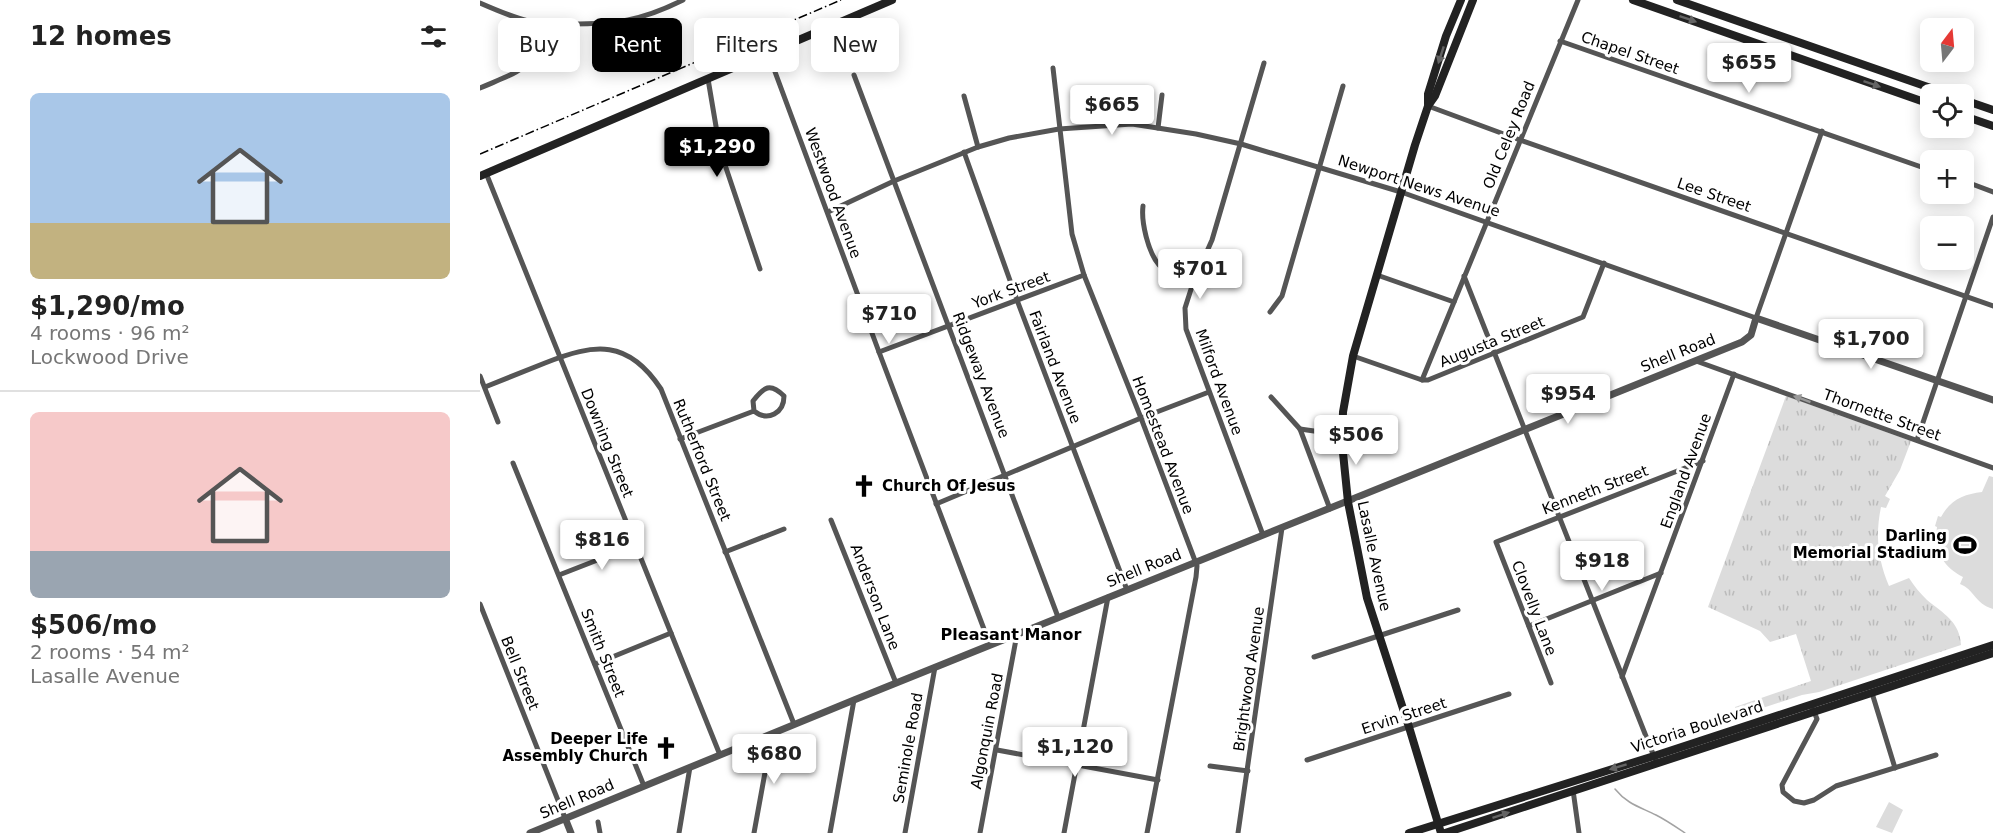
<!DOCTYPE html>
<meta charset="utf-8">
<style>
body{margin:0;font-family:"DejaVu Sans",sans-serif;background:#f2f2f2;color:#222;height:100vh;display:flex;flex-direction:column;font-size:22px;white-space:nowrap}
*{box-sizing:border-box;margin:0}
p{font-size:20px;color:#767676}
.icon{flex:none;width:33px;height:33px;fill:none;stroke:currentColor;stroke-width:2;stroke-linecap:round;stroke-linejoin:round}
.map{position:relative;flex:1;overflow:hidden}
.details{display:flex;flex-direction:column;background:#fff;width:480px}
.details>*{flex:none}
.guide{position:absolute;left:18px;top:18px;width:570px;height:54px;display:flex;gap:12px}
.needle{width:39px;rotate:16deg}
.buttons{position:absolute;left:1440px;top:18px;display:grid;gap:12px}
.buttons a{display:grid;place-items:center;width:54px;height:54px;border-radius:9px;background:#fff;box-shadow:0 3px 15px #0003;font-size:30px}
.price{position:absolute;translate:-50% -51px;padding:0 14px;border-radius:6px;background:#fff;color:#222;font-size:20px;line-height:39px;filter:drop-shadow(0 2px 3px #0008)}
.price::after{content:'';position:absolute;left:50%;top:36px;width:18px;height:14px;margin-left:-9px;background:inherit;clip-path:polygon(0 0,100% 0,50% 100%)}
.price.on{background:#000;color:#fff}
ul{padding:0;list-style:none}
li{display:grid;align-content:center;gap:12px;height:318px;padding:0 30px}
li+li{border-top:2px solid #e0e0e0}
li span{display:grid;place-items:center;height:186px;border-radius:9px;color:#555}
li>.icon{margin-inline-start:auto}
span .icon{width:108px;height:108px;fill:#fffc;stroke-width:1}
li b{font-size:26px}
h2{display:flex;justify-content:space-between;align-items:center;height:72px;padding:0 30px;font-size:26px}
.pill{padding:0 21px;border-radius:9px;background:#fff;box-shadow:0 3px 15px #0003;font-size:21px;line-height:54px}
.pill.on{background:#000;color:#fff}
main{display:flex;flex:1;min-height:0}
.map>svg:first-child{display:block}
</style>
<main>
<section class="details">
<h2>12 homes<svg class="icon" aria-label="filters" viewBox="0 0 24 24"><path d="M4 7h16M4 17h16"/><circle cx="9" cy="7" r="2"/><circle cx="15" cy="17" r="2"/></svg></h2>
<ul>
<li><span style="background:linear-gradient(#a9c7e8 70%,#c2b280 0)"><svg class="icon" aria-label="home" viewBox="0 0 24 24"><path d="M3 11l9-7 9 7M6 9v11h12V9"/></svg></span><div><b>$1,290/mo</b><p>4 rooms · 96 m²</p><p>Lockwood Drive</p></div></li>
<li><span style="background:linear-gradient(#f6c9c9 75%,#9aa5b1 0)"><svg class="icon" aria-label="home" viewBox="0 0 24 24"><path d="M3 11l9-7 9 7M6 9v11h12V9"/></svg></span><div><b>$506/mo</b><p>2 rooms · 54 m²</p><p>Lasalle Avenue</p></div></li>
</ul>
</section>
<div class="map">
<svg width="1513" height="833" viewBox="0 0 1513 833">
<defs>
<pattern id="grass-tufts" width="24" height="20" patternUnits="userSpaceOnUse" patternTransform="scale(1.5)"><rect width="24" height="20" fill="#dcdcdc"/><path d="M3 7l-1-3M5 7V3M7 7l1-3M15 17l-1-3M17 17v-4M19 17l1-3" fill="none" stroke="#bbb"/></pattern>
</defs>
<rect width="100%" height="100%" fill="#fff"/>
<path fill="url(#grass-tufts)" d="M1306 396 1431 441 1420 470 1405 496 1410 499 1406 508 1401 507C1395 536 1398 560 1409 586L1429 578C1434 586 1440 593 1447 600 1463 613 1480 622 1481 645L1339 692 1322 695 1258 716 1255 707 1331 681 1316 634 1290 642 1280 631 1228 607Z"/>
<g fill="#dcdcdc">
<path d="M1509 476 1513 477V609C1494 603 1495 590 1480 584L1483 577C1462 566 1454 550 1457 527L1455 526 1458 516 1461 517C1470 500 1484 494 1502 492Z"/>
<path d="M1409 802 1423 810 1412 833 1396 827Z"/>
</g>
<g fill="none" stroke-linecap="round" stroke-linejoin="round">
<path stroke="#a3a3a3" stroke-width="1.5" d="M1135 789C1147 804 1160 807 1176 815 1186 820 1196 827 1205 833"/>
<g stroke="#555" stroke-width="5">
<path d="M0 3C16 10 32 17 48 21 62 24 76 24 90 24 136 24 161 21 203 0"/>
<path d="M1080 41 1450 170"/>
<path d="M288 53 399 352 510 645"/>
<path d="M573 68 592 234 604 275 661 418 717 566 716 577 667 833"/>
<path d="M374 75 578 617"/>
<path d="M228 79 240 150 280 269"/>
<path d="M0 88C39 71 56 70 63 24"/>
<path d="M484 96 498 147"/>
<path d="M948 106 1040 140 1513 306"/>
<path d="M678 128 682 95"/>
<path d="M484 152 537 300 647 590"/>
<path d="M6 173 240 755"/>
<path d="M1484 181 1513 192"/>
<path d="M663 206C661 222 668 252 679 265 688 274 702 278 713 283"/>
<path d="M348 212 414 181 498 147 529 138 579 129 652 124 716 134 761 144 921 192 1276 318 1342 131"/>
<path d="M897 275 974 302"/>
<path d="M984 276 1175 759"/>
<path d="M790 312 802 296 863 86"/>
<path d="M399 352 604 275"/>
<path d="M873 356 942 380H948L1103 317 1124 263"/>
<path d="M1216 361 1513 468"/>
<path d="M0 376 18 422"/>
<path d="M942 380 1098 0"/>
<path d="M5 387C25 379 45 371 65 363 115 343 148 339 181 389L314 724"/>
<path d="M791 397 820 429 850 509"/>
<path d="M820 429 862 435"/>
<path d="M200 439 274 411 273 401C284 387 290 382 304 396 304 413 288 422 274 411"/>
<path d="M1437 440 1513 217"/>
<path d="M33 463 164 786"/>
<path d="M456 504 661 418 729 392"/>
<path d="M351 520 416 683"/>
<path d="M783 535 706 329 705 308 713 283 732 240 784 63"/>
<path d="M245 552 304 529"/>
<path d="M79 575 156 545"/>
<path d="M0 604 85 818"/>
<path d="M1049 626 1181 573"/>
<path d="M834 657 978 610"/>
<path d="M115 664 191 633"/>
<path d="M1142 677 1254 374"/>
<path d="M1071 683 1016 542 1223 461"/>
<path d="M1392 693 1415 768"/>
<path d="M1333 709 1337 719 1302 785 1303 792 1314 801 1324 803 1334 800 1356 786 1456 755"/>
<path d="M517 750 678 780"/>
<path d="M827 760 1029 694"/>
<path d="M730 766 768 771"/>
<path d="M1093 790 1099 833"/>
<path d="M118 822 120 833"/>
<path d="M199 833 210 767"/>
<path d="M274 833 292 734"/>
<path d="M350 833 374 700"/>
<path d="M425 833 455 667"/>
<path d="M500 833 537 634"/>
<path d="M584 833 628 597"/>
<path d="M758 833 802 528"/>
</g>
<g stroke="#555" stroke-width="7">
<path d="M85 818 91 833"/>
<path d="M50 833 374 700 1262 342 1271 335 1276 318 1513 400"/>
</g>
<g stroke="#222" stroke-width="8">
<path d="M1153 0 1450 104"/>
<path d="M1197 0 1468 94"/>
<path d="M1484 100 1513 110"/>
<path d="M948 104V94L966 36 981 0"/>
<path d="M1484 116 1513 126"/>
<path d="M0 176 412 0"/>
<path d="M929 833 1174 756 1513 645"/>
<path d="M961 833 929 727 887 598 868 502 862 443 863 412 873 356 935 145 948 106 955 96 993 0"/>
<path d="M965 833 1513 653"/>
</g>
<path stroke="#000" stroke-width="1.5" stroke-dasharray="9 3 1.5 3" stroke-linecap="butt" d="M0 154 361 0"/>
</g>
<defs><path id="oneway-solid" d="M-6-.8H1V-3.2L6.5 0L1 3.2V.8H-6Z" transform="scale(1.5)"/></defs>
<g fill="#646464">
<use href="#oneway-solid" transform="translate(1208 19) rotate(19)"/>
<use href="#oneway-solid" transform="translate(961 55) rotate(108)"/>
<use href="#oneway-solid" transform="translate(1392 84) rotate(19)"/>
<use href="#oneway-solid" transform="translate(1138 767) rotate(163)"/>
<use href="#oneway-solid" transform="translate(1021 815) rotate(-18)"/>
</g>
<use fill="#999" href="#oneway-solid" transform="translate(1322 399) rotate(-160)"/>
<defs>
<g id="church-bare" transform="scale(1.8)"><path d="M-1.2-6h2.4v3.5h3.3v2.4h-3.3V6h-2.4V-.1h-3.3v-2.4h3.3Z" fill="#000" stroke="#fff" stroke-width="2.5" paint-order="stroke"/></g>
<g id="stadium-bare" transform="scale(1.8)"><path d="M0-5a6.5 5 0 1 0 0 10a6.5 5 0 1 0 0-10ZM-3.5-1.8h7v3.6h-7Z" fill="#000" stroke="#fff" stroke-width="2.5" paint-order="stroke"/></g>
</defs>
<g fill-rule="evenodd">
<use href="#church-bare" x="384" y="486"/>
<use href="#stadium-bare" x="1485" y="545"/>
<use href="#church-bare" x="186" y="748"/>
</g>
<g text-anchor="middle" stroke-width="6" stroke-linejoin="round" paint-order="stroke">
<g font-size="15" fill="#000" stroke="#fff">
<text transform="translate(1150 53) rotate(19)" y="5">Chapel Street</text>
<text transform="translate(1029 135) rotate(-68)" y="5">Old Celey Road</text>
<text transform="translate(939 186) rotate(18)" y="5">Newport News Avenue</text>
<text transform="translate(353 193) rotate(70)" y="5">Westwood Avenue</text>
<text transform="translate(1234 195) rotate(19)" y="5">Lee Street</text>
<text transform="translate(531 290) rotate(-20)" y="5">York Street</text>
<text transform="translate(1012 342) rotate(-22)" y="5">Augusta Street</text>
<text transform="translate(1198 353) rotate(-22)" y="5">Shell Road</text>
<text transform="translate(575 367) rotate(69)" y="5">Fairland Avenue</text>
<text transform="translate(501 375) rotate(69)" y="5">Ridgeway Avenue</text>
<text transform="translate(739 382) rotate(70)" y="5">Milford Avenue</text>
<text transform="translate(1402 415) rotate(20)" y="5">Thornette Street</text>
<text transform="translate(127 443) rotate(68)" y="5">Downing Street</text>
<text transform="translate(683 445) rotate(69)" y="5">Homestead Avenue</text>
<text transform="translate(222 460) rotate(68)" y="5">Rutherford Street</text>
<text transform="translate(1206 471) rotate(-70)" y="5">England Avenue</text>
<text transform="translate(1115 490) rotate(-21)" y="5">Kenneth Street</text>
<text transform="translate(894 556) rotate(78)" y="5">Lasalle Avenue</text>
<text transform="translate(664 568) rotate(-22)" y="5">Shell Road</text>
<text transform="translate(395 597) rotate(69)" y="5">Anderson Lane</text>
<text transform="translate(1054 608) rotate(69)" y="5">Clovelly Lane</text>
<text transform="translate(123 653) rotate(68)" y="5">Smith Street</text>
<text transform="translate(40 673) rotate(68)" y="5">Bell Street</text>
<text transform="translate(769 679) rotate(-82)" y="5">Brightwood Avenue</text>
<text transform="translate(924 716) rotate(-18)" y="5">Ervin Street</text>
<text transform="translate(1217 727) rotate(-18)" y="5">Victoria Boulevard</text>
<text transform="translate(507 731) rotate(-79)" y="5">Algonquin Road</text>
<text transform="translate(428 748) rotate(-80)" y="5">Seminole Road</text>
<text transform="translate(97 799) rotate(-23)" y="5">Shell Road</text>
</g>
<g font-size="15" font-weight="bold" fill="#000" stroke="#fff" text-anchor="end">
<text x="402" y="491" text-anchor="start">Church Of Jesus</text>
<text x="1467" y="541">Darling<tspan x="1467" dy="17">Memorial Stadium</tspan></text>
<text x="168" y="744">Deeper Life<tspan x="168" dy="17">Assembly Church</tspan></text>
</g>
<g font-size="16" font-weight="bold" fill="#000" stroke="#fff">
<text x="531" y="640">Pleasant Manor</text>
</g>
</g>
</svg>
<div class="buttons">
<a><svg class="needle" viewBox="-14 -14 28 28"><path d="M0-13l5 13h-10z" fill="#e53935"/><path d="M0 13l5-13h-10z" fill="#767676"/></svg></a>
<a><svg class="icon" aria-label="locate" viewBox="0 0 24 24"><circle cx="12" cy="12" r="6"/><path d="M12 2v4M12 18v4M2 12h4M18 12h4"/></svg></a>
<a>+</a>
<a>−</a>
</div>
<b class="price" style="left:1269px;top:94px">$655</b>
<b class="price" style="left:632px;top:136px">$665</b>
<b class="price on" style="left:237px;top:178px">$1,290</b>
<b class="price" style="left:720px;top:300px">$701</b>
<b class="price" style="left:409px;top:345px">$710</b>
<b class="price" style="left:1391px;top:370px">$1,700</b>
<b class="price" style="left:1088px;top:425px">$954</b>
<b class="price" style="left:876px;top:466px">$506</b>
<b class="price" style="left:122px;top:571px">$816</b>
<b class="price" style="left:1122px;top:592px">$918</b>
<b class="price" style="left:595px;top:778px">$1,120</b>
<b class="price" style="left:294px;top:785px">$680</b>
<div class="guide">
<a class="pill">Buy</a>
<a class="pill on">Rent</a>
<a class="pill">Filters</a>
<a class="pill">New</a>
</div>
</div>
</main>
